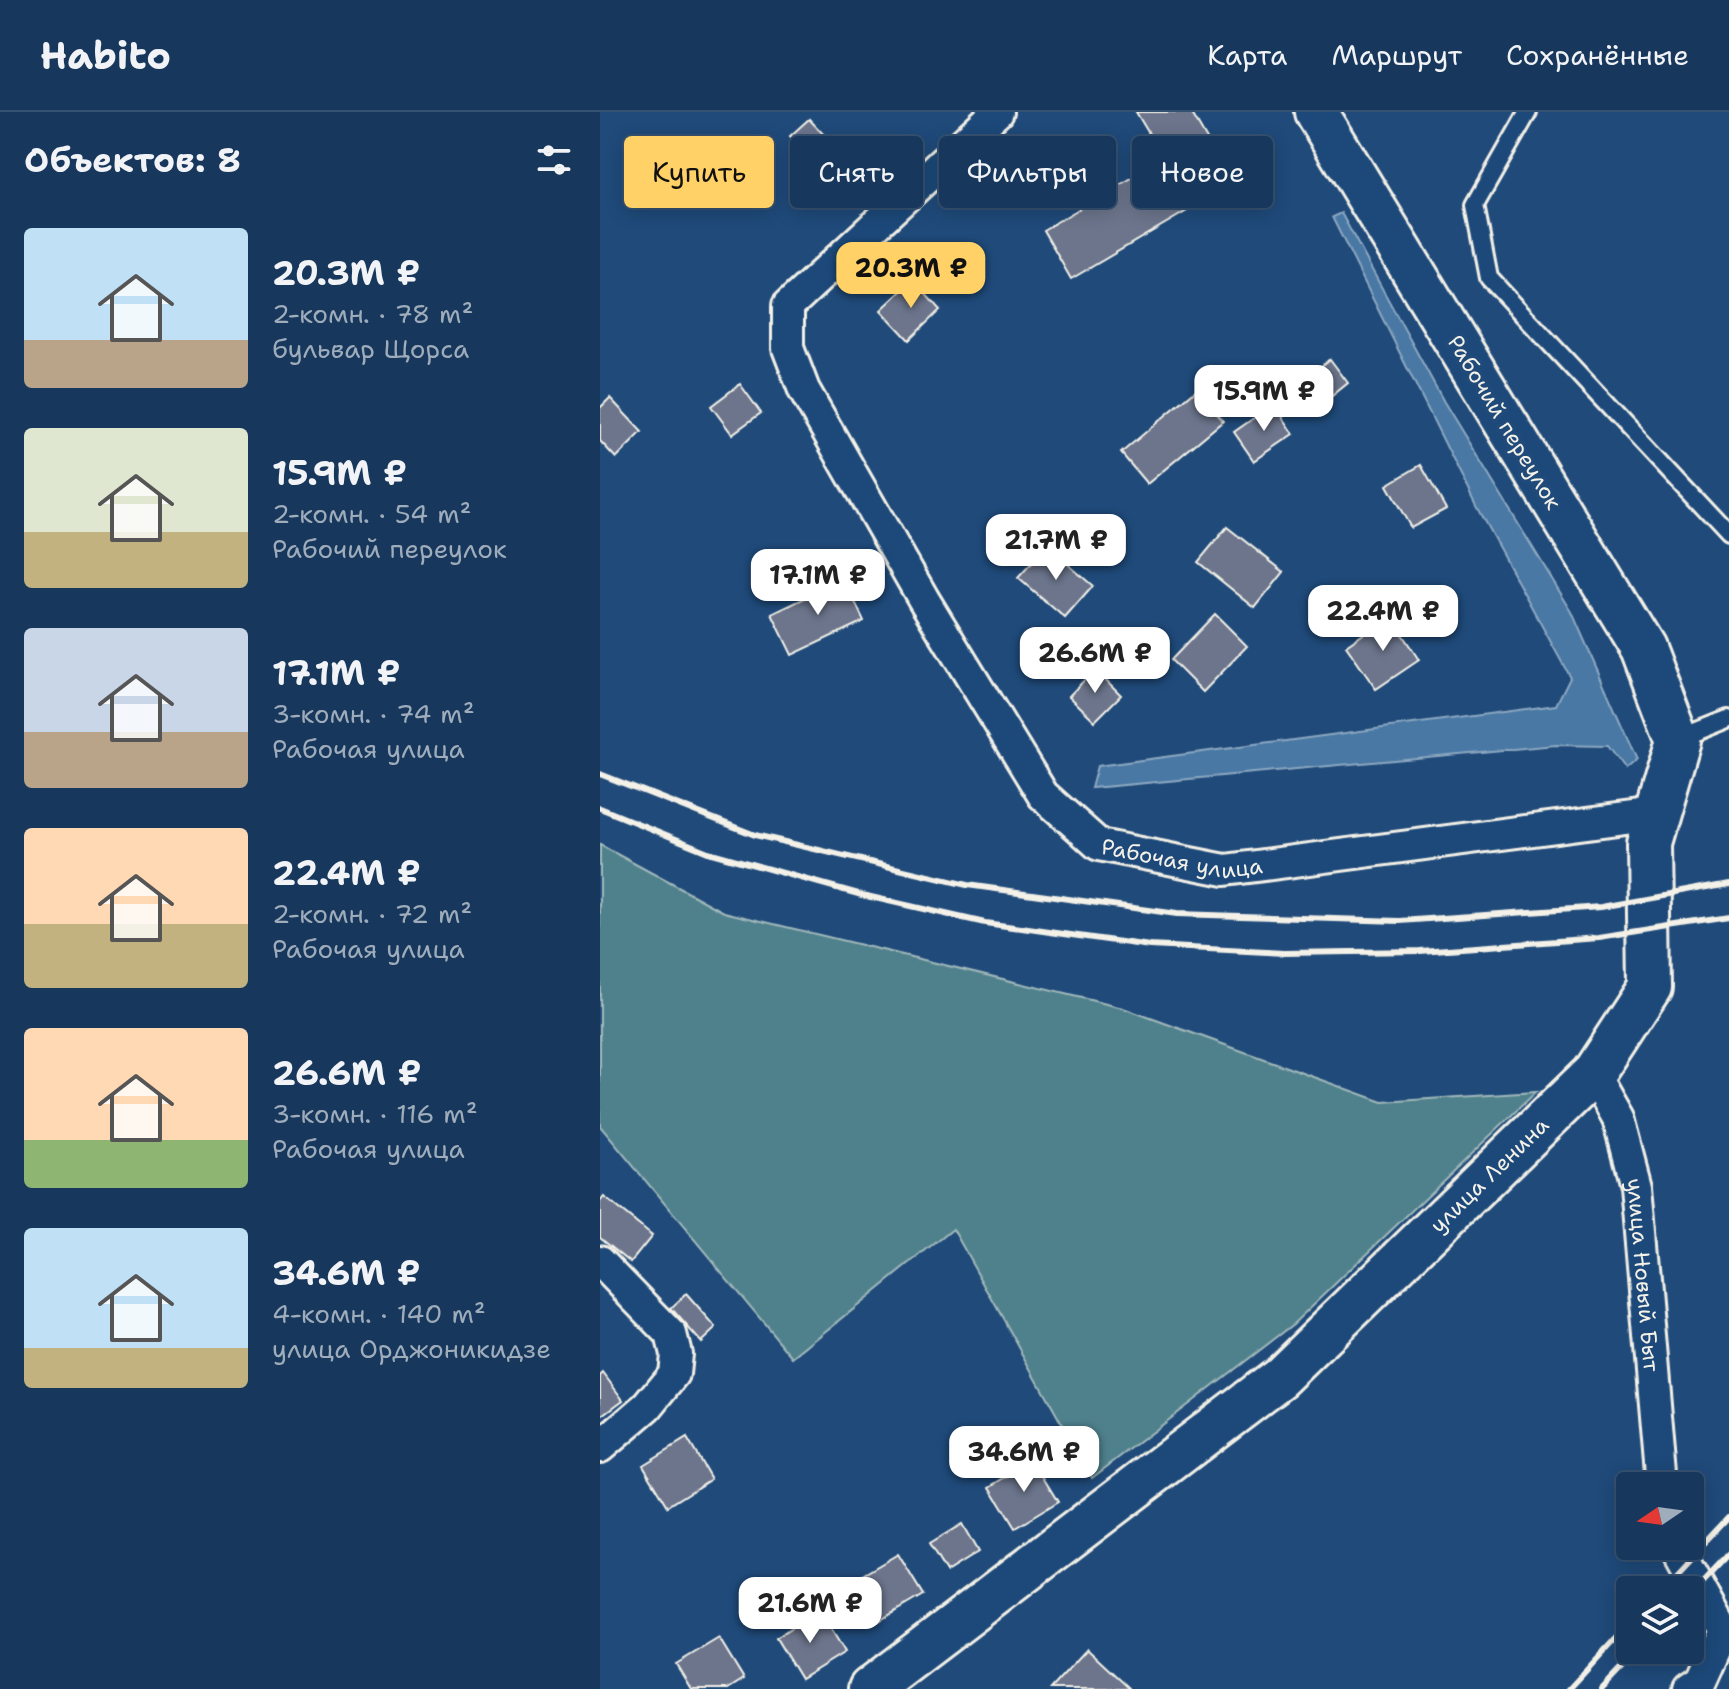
<!DOCTYPE html>
<html lang="ru">
<meta charset="utf-8">
<style>
body{margin:0;font-family:"Shantell Sans",sans-serif;background:#244365;color:#f1f3f6;height:100vh;display:flex;flex-direction:column;font-size:30px;white-space:nowrap}
*{box-sizing:border-box;margin:0}
p{font-size:26px;color:#9eacbb}
.icon{flex:none;width:44px;height:44px;fill:none;stroke:currentColor;stroke-width:2;stroke-linecap:round;stroke-linejoin:round}
.map{position:relative;flex:1;overflow:hidden}
.side{display:flex;flex-direction:column;background:#17385c;width:600px}
.side>*{flex:none}
.guide{position:absolute;left:24px;top:24px;width:760px;height:72px;display:flex;gap:16px}
.needle{width:52px;rotate:257deg}
.controls{position:absolute;left:1016px;top:1360px;display:grid;gap:16px}
.controls a{display:grid;place-items:center;width:88px;height:88px;border-radius:8px;background:#17385c;box-shadow:0 4px 20px #0003,0 0 0 2px #365272;font-size:40px}
.price{position:absolute;translate:-50% -68px;padding:0 18px;border-radius:16px;background:#fff;color:#222;font-size:26px;line-height:52px;filter:drop-shadow(0 2px 4px #0008)}
.price::after{content:'';position:absolute;left:50%;top:48px;width:24px;height:18px;margin-left:-12px;background:inherit;clip-path:polygon(0 0,100% 0,50% 100%)}
.price.on{background:#ffd166;color:#111}
ul{padding:0;list-style:none}
li{display:flex;align-items:center;gap:24px;height:200px;padding:0 24px}
li span{display:grid;place-items:center;flex:none;width:224px;height:160px;border-radius:8px;color:#555}
li>.icon{margin-inline-start:auto}
span .icon{width:96px;height:96px;fill:#fffc;stroke-width:1}
li b{font-size:34px}
h2{display:flex;justify-content:space-between;align-items:center;height:96px;padding:0 24px;font-size:34px}
.chip{padding:0 28px;border-radius:8px;background:#17385c;box-shadow:0 4px 20px #0003,0 0 0 2px #365272;font-size:28px;line-height:72px}
.chip.on{background:#ffd166;color:#111}
header{display:flex;align-items:center;gap:48px;box-sizing:border-box;height:112px;padding:0 40px;background:#17385c;border-bottom:2px solid #365272}
header strong{font-size:38px}
nav{display:flex;gap:44px;margin-inline-start:auto;font-size:28px}
main{display:flex;flex:1;min-height:0}
.map>svg:first-child{display:block}
</style>
<header>
<strong>Habito</strong>
<nav><a>Карта</a><a>Маршрут</a><a>Сохранённые</a></nav>
</header>
<main>
<section class="side">
<h2>Объектов: 8<svg class="icon" aria-label="filters" viewBox="0 0 24 24"><path d="M4 7h16M4 17h16"/><circle cx="9" cy="7" r="2"/><circle cx="15" cy="17" r="2"/></svg></h2>
<ul>
<li><span style="background:linear-gradient(#bfe0f5 70%,#b9a48a 0)"><svg class="icon" aria-label="home" viewBox="0 0 24 24"><path d="M3 11l9-7 9 7M6 9v11h12V9"/></svg></span><div><b>20.3M ₽</b><p>2-комн. · 78 m²</p><p>бульвар Щорса</p></div></li>
<li><span style="background:linear-gradient(#dfe7d0 65%,#c2b280 0)"><svg class="icon" aria-label="home" viewBox="0 0 24 24"><path d="M3 11l9-7 9 7M6 9v11h12V9"/></svg></span><div><b>15.9M ₽</b><p>2-комн. · 54 m²</p><p>Рабочий переулок</p></div></li>
<li><span style="background:linear-gradient(#c9d6e8 65%,#b9a48a 0)"><svg class="icon" aria-label="home" viewBox="0 0 24 24"><path d="M3 11l9-7 9 7M6 9v11h12V9"/></svg></span><div><b>17.1M ₽</b><p>3-комн. · 74 m²</p><p>Рабочая улица</p></div></li>
<li><span style="background:linear-gradient(#ffd9b3 60%,#c2b280 0)"><svg class="icon" aria-label="home" viewBox="0 0 24 24"><path d="M3 11l9-7 9 7M6 9v11h12V9"/></svg></span><div><b>22.4M ₽</b><p>2-комн. · 72 m²</p><p>Рабочая улица</p></div></li>
<li><span style="background:linear-gradient(#ffd9b3 70%,#8fb573 0)"><svg class="icon" aria-label="home" viewBox="0 0 24 24"><path d="M3 11l9-7 9 7M6 9v11h12V9"/></svg></span><div><b>26.6M ₽</b><p>3-комн. · 116 m²</p><p>Рабочая улица</p></div></li>
<li><span style="background:linear-gradient(#bfe0f5 75%,#c2b280 0)"><svg class="icon" aria-label="home" viewBox="0 0 24 24"><path d="M3 11l9-7 9 7M6 9v11h12V9"/></svg></span><div><b>34.6M ₽</b><p>4-комн. · 140 m²</p><p>улица Орджоникидзе</p></div></li>
</ul>
</section>
<div class="map">
<svg width="1129" height="1577" viewBox="0 0 1129 1577">
<rect width="100%" height="100%" fill="#1f4a7a"/>
<filter id="ink" filterUnits="userSpaceOnUse"><feTurbulence type="fractalNoise" baseFrequency=".0125" numOctaves="2"/><feDisplacementMap in="SourceGraphic" scale="16" xChannelSelector="R" yChannelSelector="G"/><feConvolveMatrix kernelMatrix="1 2 1 2 8 2 1 2 1" color-interpolation-filters="sRGB"/></filter>
<g filter="url(#ink)">
<path fill="#4f818d" stroke="#a2b9ba" stroke-width="2" d="M0 733 124 800 523 896 783 990 936 980 693 1212 492 1366 353 1117 193 1246 0 1014Z"/>
<path fill="#4978a5" stroke="#8da8c0" stroke-width="2" d="M741 101 844 290 972 500 1037 648 1025 658 1007 634 956 633 491 676 497 654 956 593 970 565 876 394 732 105Z"/>
<g fill="#6c748c" stroke="#f4f1e8" stroke-width="2">
<path d="M536 0H591L633 72 471 167 443 118 564 47Z"/>
<path d="M209 7 246 46 227 64 190 24Z"/>
<path d="M313 168 340 198 309 228 281 198Z"/>
<path d="M730 247 748 271 712 300 693 277Z"/>
<path d="M140 272 161 301 132 322 111 294Z"/>
<path d="M597 277 623 309 547 372 521 341Z"/>
<path d="M10 286 42 320 16 346 0 329V296Z"/>
<path d="M674 292 694 322 654 349 634 320Z"/>
<path d="M821 353 846 397 811 416 787 373Z"/>
<path d="M627 415 684 460 655 496 598 450Z"/>
<path d="M447 434 493 474 465 506 418 466Z"/>
<path d="M244 467 264 509 192 543 172 502Z"/>
<path d="M615 502 647 534 603 580 571 548Z"/>
<path d="M790 504 819 548 776 577 746 534Z"/>
<path d="M495 557 521 583 495 609 469 584Z"/>
<path d="M4 1085 52 1124 31 1150 0 1125V1090Z"/>
<path d="M86 1182 116 1216 101 1230 71 1196Z"/>
<path d="M3 1261 23 1288 0 1305V1264Z"/>
<path d="M87 1326 111 1367 68 1394 43 1353Z"/>
<path d="M433 1349 458 1390 415 1416 390 1375Z"/>
<path d="M362 1412 378 1440 346 1460 329 1432Z"/>
<path d="M298 1442 323 1483 279 1509 254 1468Z"/>
<path d="M220 1499 245 1540 201 1567 176 1526Z"/>
<path d="M119 1526 144 1567 128 1577H91L76 1552Z"/>
<path d="M487 1537 529 1576 528 1577H450Z"/>
</g>
<g fill="none" stroke-linecap="round" stroke-linejoin="round">
<g stroke="#f4f1e8" stroke-width="22">
<g id="lane">
<path d="M928 0 875 93 889 166 1129 423"/>
<path d="M1079 627 1129 607"/>
</g>
</g>
<g stroke="#f4f1e8" stroke-width="36">
<g id="street">
<path id="s1" d="M397 0 188 194V236L204 278 324 488 443 683 499 733 625 758 1056 702"/>
<path id="s2" d="M993 962 1018 1006 1036 1074 1062 1374"/>
<path d="M0 1149 71 1222 76 1242 74 1262 48 1294 0 1335"/>
<path d="M1077 1434 1123 1518 1100 1569 1088 1577"/>
</g>
</g>
<g stroke="#f4f1e8" stroke-width="48">
<g id="secondary">
<path id="s3" d="M270 1577 680 1265 993 962 1050 875 1048 731 1078 628 1043 536 716 0"/>
</g>
</g>
<use href="#lane" stroke="#1f4a7a" stroke-width="16"/>
<use href="#street" stroke="#1f4a7a" stroke-width="30"/>
<use href="#secondary" stroke="#1f4a7a" stroke-width="42"/>
<g stroke="#f4f1e8" stroke-width="6">
<path d="M0 662 155 723 367 773 577 802 800 809 1001 795 1129 772"/>
<path d="M0 696 108 740 262 783 385 811 550 834 684 841 820 839 999 826 1129 806"/>
<path d="M1061 1478 1129 1405"/>
<path d="M1090 1483 1129 1442"/>
<path d="M969 1577 1030 1511"/>
<path d="M1002 1577 1039 1538"/>
</g>
</g>
</g>
<g text-anchor="middle" stroke-width="8" stroke-linejoin="round" paint-order="stroke">
<g font-size="22" fill="#f4f1e8" stroke="#1f4a7a">
<text transform="translate(905 310) rotate(59)" y="8">Рабочий переулок</text>
<text dy="8" stroke="none"><textPath href="#s1" startOffset="1002">Рабочая улица</textPath></text>
<text dy="8" stroke="none"><textPath href="#s3" startOffset="806">улица Ленина</textPath></text>
<text dy="8" stroke="none"><textPath href="#s2" startOffset="210">улица Новый Быт</textPath></text>
</g>
</g>
</svg>
<div class="controls">
<a><svg class="needle" viewBox="-14 -14 28 28"><path d="M0-13l5 13h-10z" fill="#e53935"/><path d="M0 13l5-13h-10z" fill="#9eacbb"/></svg></a>
<a><svg class="icon" aria-label="layers" viewBox="0 0 24 24"><path d="M12 4l9 5-9 5-9-5zM3 14l9 5 9-5"/></svg></a>
</div>
<b class="price on" style="left:311px;top:198px">20.3M ₽</b>
<b class="price" style="left:664px;top:321px">15.9M ₽</b>
<b class="price" style="left:456px;top:470px">21.7M ₽</b>
<b class="price" style="left:218px;top:505px">17.1M ₽</b>
<b class="price" style="left:783px;top:541px">22.4M ₽</b>
<b class="price" style="left:495px;top:583px">26.6M ₽</b>
<b class="price" style="left:424px;top:1382px">34.6M ₽</b>
<b class="price" style="left:210px;top:1533px">21.6M ₽</b>
<div class="guide">
<a class="chip on">Купить</a>
<a class="chip">Снять</a>
<a class="chip">Фильтры</a>
<a class="chip">Новое</a>
</div>
</div>
</main>
